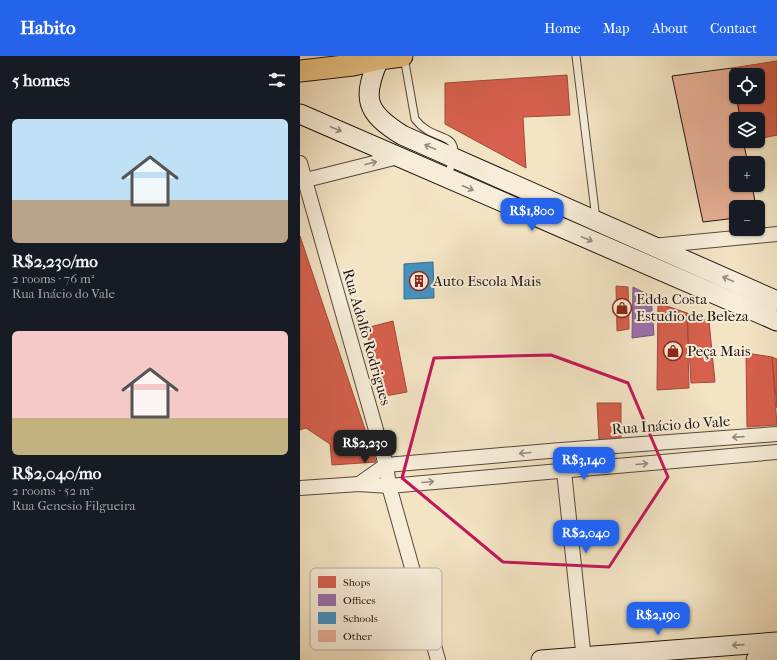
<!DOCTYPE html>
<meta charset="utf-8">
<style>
body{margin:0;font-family:"IM FELL French Canon",serif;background:#20242c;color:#f1f3f6;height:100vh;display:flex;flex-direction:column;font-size:15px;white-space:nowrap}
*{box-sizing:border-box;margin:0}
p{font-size:13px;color:#9ea1a6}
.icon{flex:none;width:22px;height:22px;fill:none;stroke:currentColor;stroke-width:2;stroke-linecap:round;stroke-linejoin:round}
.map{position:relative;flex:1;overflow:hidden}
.sheet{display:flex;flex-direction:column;background:#171b24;width:300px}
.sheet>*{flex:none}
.tools{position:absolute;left:429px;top:12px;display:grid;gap:8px}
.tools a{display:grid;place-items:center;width:36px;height:36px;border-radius:6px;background:#171b24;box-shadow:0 1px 3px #0004;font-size:20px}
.price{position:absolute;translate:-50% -34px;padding:0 9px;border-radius:8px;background:#2563eb;color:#fff;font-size:13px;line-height:26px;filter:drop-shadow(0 1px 2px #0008)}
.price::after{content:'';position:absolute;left:50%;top:24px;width:12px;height:9px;margin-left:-6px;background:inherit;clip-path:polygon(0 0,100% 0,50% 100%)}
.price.active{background:#222;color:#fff}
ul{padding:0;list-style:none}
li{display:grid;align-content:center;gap:8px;height:212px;padding:0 12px}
li span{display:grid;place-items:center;height:124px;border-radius:6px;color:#555}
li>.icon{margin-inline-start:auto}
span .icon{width:72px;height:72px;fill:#fffc;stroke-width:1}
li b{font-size:17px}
h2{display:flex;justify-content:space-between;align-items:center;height:48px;padding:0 12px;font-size:17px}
header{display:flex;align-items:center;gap:24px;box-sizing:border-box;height:56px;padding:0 20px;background:#2563eb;color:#fff}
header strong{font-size:19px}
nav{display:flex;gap:22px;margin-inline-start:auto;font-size:14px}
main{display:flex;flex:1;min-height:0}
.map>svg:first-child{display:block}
</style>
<header>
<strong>Habito</strong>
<nav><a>Home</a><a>Map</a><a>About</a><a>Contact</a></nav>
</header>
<main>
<section class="sheet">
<h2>5 homes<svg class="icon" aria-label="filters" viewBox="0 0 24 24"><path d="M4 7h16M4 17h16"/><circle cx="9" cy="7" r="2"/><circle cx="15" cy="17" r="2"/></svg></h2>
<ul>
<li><span style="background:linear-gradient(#bfe0f5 65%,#b9a48a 0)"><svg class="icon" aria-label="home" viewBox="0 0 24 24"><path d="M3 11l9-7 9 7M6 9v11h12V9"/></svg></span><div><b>R$2,230/mo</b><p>2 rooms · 76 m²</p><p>Rua Inácio do Vale</p></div></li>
<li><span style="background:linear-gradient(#f6c9c9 70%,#c2b280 0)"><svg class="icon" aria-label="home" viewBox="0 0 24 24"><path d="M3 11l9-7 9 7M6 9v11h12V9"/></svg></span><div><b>R$2,040/mo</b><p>2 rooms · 52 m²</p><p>Rua Genesio Filgueira</p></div></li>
</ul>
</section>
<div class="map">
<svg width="477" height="604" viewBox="0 0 477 604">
<rect width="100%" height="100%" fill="#f3e4c4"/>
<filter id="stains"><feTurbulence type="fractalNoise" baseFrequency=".005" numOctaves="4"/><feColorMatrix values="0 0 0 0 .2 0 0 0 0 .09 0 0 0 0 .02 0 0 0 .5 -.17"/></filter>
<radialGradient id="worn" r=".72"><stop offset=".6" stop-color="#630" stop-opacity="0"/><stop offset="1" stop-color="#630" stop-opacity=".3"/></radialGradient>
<g fill="#d6604d" stroke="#a04a3b">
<path d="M477 5V79L458 83V63H440L437 41H458V19H436V36L432 12Z"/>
<path d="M267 19 270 59 223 61 226 112 145 68V27Z"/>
<path d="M0 180 76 406 32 409 30 388 6 372 0 374Z"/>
<path d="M316 230 328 231 329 273 317 275Z"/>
<path d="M358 247 387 257 389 332 357 334Z"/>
<path d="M387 257 409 265 415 326 391 327Z"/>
<path d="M93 265 107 336 80 341 66 272Z"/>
<path d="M446 297 472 301 477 369 447 371Z"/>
<path d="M472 301 477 303V352Z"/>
<path d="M297 347H321V384L299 385Z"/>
</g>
<path fill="#9970ab" stroke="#75557c" d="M333 231 351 240 354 279 332 282Z"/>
<path fill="#4393c3" stroke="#396d8d" d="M133 206 134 242 104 243V208Z"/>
<path fill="#e8b097" stroke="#221510" d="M432 12 440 63H436V85H443L448 107H436V129H452L456 151H436V162L403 166 372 20Z"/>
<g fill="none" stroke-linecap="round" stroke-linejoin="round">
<g stroke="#56493d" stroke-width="9">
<g id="lane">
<path d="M276 0 296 163"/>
<path d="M104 1 115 63C136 91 168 69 147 121"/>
</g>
</g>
<g stroke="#56493d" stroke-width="16">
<g id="street">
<path d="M0 107 86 409 89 430 138 604"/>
<path d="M6 124 98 101"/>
<path d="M352 190 477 178"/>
<path d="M263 406 284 604"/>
<path d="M59 428 86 409 261 394 477 378"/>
<path d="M0 432 59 428 89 430 477 396"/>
</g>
</g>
<g stroke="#221510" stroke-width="21">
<g id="secondary">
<path d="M79 3C62 42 65 56 102 79L477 245"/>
<path d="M0 58 477 265"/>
<path d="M241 604 477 586"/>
<path d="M456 604 477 602"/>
</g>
</g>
<g stroke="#221510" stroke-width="23">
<path id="primary" d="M0 15 53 9 79 3 102 0"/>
</g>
<use href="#lane" stroke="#f7edd9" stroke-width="7"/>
<use href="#street" stroke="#f7edd9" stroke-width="14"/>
<use href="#secondary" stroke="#f7edd9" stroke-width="19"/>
<use href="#primary" stroke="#eac282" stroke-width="21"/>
</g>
<defs><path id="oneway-shaft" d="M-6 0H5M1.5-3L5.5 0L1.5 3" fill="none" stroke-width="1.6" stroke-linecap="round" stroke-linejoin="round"/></defs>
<g stroke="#978c7f">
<use href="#oneway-shaft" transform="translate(36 73) rotate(23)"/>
<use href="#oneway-shaft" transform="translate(130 91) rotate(-157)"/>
<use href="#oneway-shaft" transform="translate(71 107) rotate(-14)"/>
<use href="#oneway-shaft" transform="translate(168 132) rotate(23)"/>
<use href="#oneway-shaft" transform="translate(287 183) rotate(23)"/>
<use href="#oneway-shaft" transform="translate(428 223) rotate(-156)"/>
<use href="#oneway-shaft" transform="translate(438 381) rotate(176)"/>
<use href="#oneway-shaft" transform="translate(225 397) rotate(175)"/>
<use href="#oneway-shaft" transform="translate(342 408) rotate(-5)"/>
<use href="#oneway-shaft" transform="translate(128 426) rotate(-5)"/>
<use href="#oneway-shaft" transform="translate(438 589) rotate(176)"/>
</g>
<path fill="none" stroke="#c2185b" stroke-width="3" stroke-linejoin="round" d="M251 299 328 327 368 421 309 511 203 506 102 422 134 302Z"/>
<defs>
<g id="building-ring" transform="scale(1)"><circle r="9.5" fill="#f7edd9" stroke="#8f2418" stroke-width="1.5"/><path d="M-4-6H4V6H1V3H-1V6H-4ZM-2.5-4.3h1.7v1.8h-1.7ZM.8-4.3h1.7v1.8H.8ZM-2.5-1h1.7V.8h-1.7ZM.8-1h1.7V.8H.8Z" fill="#8f2418"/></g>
<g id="shop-ring" transform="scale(1)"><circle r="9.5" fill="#f7edd9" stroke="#8f2418" stroke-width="1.5"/><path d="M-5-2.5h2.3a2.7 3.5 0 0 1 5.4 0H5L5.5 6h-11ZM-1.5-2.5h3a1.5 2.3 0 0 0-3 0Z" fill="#8f2418"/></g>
</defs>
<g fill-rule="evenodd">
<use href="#building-ring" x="119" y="225"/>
<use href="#shop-ring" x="322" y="252"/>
<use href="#shop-ring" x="373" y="295"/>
</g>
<g text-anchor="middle" stroke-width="4" stroke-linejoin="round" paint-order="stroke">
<g font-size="15" fill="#221510" stroke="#f7edd9" text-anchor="start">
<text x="133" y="230">Auto Escola Mais</text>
<text x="336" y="248">Edda Costa<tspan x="336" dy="17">Estudio de Beleza</tspan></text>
<text x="387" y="300">Peça Mais</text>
</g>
<g font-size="15" fill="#221510" stroke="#f7edd9">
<text transform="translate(67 281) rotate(74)" y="5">Rua Adolfo Rodrigues</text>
<text transform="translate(371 369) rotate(-4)" y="5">Rua Inácio do Vale</text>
</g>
</g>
<rect x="10" y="512" width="132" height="82" rx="6" fill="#f7edd9" stroke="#b7ac9d" stroke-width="1"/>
<rect x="18" y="520" width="18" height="12" fill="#d6604d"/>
<rect x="18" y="538" width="18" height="12" fill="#9970ab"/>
<rect x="18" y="556" width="18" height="12" fill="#4393c3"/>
<rect x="18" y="574" width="18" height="12" fill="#e8b097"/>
<g font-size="11" fill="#221510">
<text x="43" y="530">Shops</text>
<text x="43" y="548">Offices</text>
<text x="43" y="566">Schools</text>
<text x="43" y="584">Other</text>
</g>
<rect width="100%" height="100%" filter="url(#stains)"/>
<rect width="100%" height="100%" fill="url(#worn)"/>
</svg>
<div class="tools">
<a><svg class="icon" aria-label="locate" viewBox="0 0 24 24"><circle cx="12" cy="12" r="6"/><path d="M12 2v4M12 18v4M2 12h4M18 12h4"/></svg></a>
<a><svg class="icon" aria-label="layers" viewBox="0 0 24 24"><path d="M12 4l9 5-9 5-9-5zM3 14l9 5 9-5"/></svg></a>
<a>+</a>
<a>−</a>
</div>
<b class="price" style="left:232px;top:176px">R$1,800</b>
<b class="price active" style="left:65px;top:408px">R$2,230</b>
<b class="price" style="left:284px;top:425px">R$3,140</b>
<b class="price" style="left:286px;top:498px">R$2,040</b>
<b class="price" style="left:358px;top:580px">R$2,190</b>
</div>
</main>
